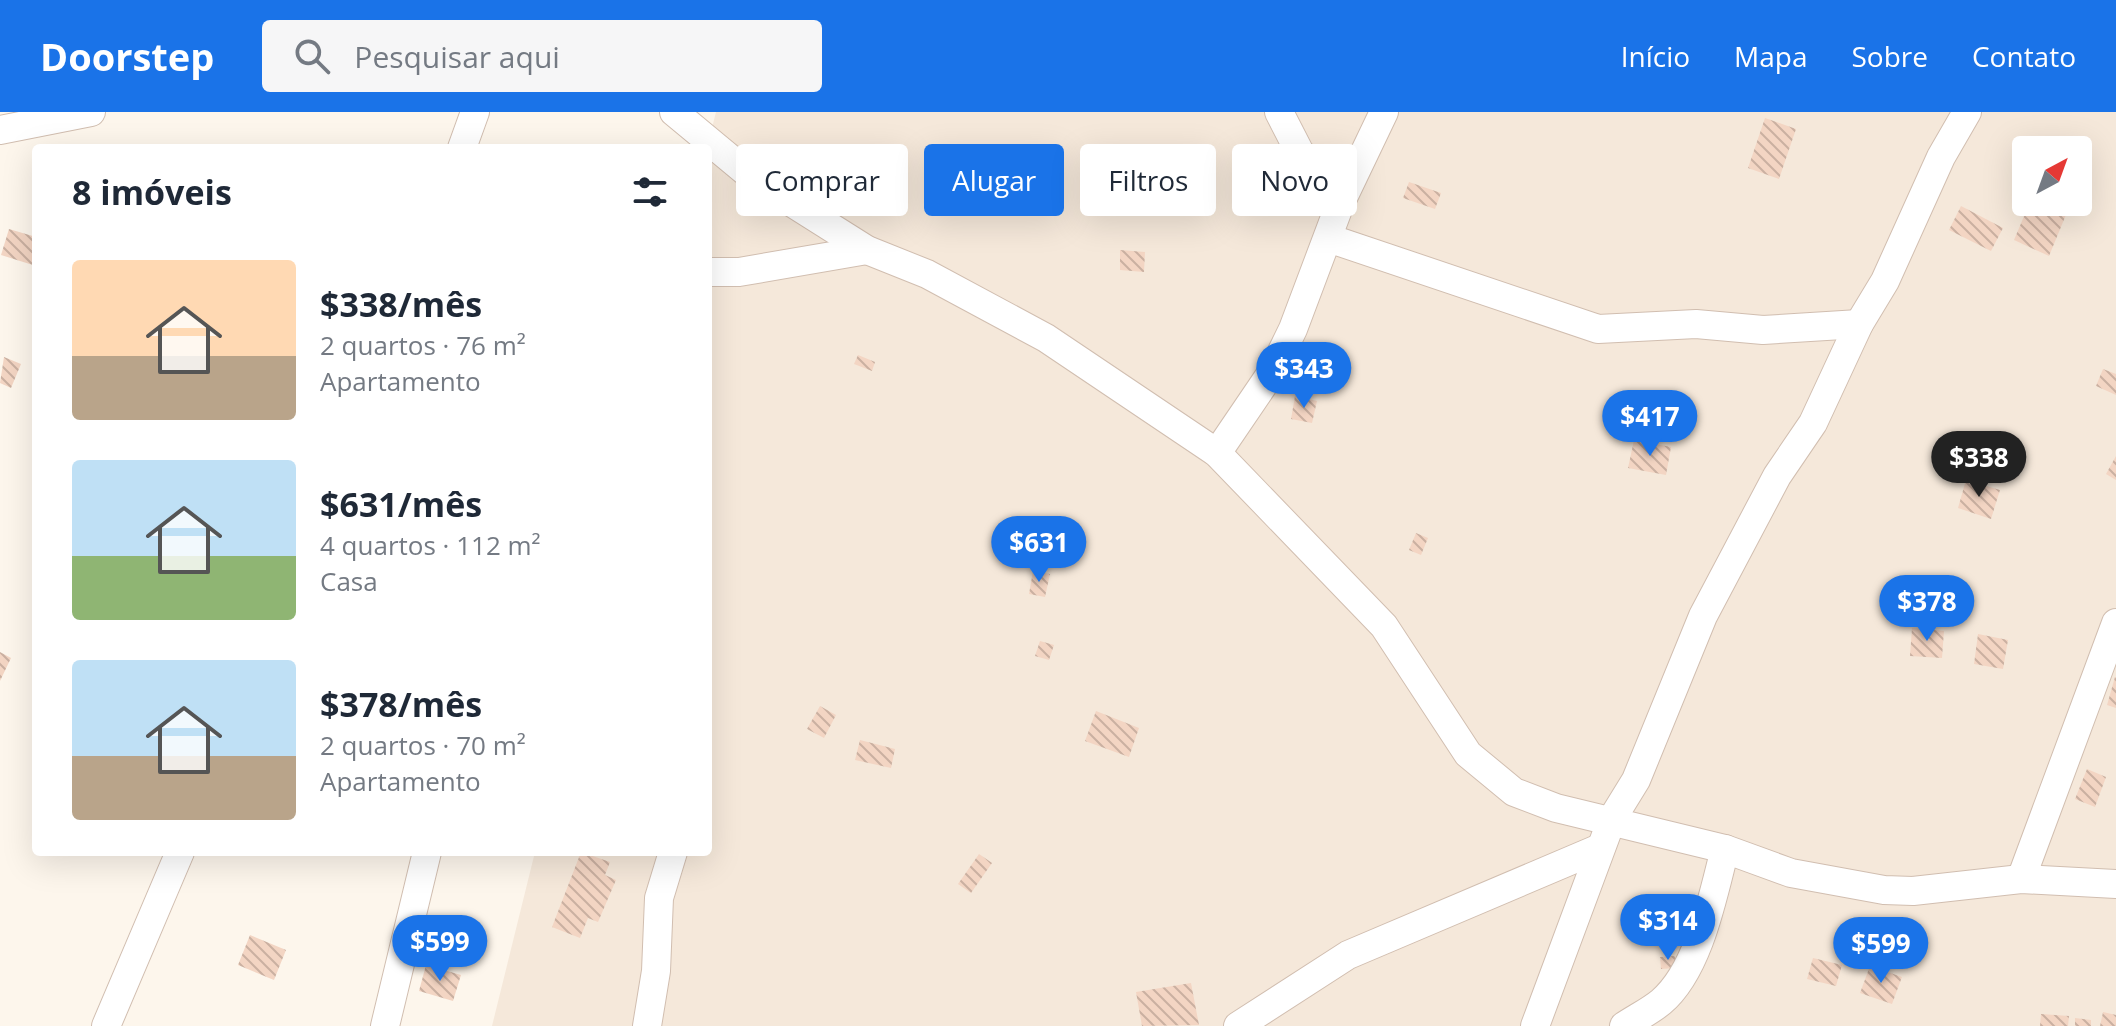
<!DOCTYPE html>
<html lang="pt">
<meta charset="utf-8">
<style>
body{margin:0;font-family:"Open Sans",sans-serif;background:#f6f6f7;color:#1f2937;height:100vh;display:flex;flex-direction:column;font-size:30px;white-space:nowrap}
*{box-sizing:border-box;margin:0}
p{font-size:26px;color:#747a83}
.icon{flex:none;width:44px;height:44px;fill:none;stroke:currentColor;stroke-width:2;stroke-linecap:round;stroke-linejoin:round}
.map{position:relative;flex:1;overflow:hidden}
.drawer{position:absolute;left:32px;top:32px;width:680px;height:712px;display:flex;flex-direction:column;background:#fff;border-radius:8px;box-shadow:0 8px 32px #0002}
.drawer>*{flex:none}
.guide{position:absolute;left:736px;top:32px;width:760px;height:72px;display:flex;gap:16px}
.needle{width:52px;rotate:41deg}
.buttons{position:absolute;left:2012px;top:24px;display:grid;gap:16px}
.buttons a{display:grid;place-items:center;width:80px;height:80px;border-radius:8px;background:#fff;box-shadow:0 8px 32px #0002;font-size:40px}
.price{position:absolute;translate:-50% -68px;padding:0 18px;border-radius:28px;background:#1a73e8;color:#fff;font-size:26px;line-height:52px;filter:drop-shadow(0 2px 4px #0008)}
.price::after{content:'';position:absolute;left:50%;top:48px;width:24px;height:18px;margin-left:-12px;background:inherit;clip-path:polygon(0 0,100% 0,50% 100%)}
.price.selected{background:#222;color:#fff}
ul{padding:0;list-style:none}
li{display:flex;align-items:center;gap:24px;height:200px;padding:0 40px}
li span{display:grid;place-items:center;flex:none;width:224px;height:160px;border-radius:8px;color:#555}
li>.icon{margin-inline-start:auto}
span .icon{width:96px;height:96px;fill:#fffc;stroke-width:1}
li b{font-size:34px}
h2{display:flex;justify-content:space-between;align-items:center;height:96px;padding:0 40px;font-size:34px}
.chip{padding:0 28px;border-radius:8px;background:#fff;box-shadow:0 8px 32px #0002;font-size:28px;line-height:72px}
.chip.selected{background:#1a73e8;color:#fff}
header{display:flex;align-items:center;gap:48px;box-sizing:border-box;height:112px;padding:0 40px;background:#1a73e8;color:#fff}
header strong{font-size:38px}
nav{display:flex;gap:44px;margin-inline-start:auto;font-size:28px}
.search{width:560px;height:72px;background:#f6f6f7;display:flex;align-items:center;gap:20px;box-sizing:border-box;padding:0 28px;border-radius:8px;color:#747a83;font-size:30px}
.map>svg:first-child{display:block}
</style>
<header>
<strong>Doorstep</strong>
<div class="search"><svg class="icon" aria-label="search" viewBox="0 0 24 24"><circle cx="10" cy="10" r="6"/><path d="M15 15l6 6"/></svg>Pesquisar aqui</div>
<nav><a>Início</a><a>Mapa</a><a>Sobre</a><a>Contato</a></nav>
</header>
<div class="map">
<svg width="2116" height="914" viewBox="0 0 2116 914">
<defs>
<pattern id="building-back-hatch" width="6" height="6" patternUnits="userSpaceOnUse" patternTransform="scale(2)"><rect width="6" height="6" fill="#f3d5c3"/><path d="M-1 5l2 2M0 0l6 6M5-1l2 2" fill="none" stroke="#cab0a1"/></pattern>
</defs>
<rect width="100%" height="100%" fill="#fdf6ec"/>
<path fill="#f5e8da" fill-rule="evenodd" d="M716 0H2116V914H492L535 740H708L707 36ZM2026 38H2078V90H2026Z"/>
<g fill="url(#building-back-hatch)">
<path d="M1765 6 1796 17 1779 67 1748 56Z"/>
<path d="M1409 70 1441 81 1435 97 1403 86Z"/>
<path d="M2030 90 2070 93 2049 144 2014 128Z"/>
<path d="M1961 94 2003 116 1991 139 1949 118Z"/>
<path d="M9 117 36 125V154L1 143Z"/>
<path d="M1120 138 1145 140 1144 160 1120 158Z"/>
<path d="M858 243 875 250 872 259 854 252Z"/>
<path d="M4 245 21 252 11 276 0 271Z"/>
<path d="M2103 257 2116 262V283L2096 274Z"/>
<path d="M1295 284 1317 289 1312 311 1291 307Z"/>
<path d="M1634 328 1671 335 1666 363 1628 356Z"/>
<path d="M2116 344V368L2106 362Z"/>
<path d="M1966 368 2000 378 1991 407 1958 396Z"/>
<path d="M1416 421 1428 426 1421 443 1409 438Z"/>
<path d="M1033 459 1050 462 1045 485 1029 482Z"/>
<path d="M1912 516 1944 519 1942 546 1910 544Z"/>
<path d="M1978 522 2008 528 2003 557 1974 552Z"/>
<path d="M1040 529 1054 533 1049 548 1035 544Z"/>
<path d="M0 540 11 546 0 569Z"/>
<path d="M2115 565H2116V596L2107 593Z"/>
<path d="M820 594 836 603 824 626 807 617Z"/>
<path d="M1096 599 1139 616 1129 645 1085 629Z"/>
<path d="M860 628 895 637 891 656 855 648Z"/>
<path d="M2087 657 2106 665 2095 695 2075 687Z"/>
<path d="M581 740 610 750 605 763 616 768 598 810 588 806 580 826 552 815Z"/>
<path d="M979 742 992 751 971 781 958 772Z"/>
<path d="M250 823 286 838 274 868 238 853Z"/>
<path d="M1675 844V856L1661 857 1660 845Z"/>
<path d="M1813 846 1842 853 1836 874 1807 867Z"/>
<path d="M426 853 461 863 453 889 419 879Z"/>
<path d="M1870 854 1902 865 1892 892 1860 881Z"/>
<path d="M1191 871 1199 913 1142 914 1136 880Z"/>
<path d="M2103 900 2116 903V914H2100Z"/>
<path d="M2041 902 2069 904 2068 914H2040Z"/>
<path d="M2075 906 2091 908V914H2075Z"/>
</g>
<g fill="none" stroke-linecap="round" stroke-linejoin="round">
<g stroke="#d1beb0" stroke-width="30">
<g id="street">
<path d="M674 0 756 68 867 138 927 162 1046 226 1217 341 1384 514 1468 642 1514 680 1556 696 1725 737 1791 761 1884 778 1913 779 2021 767 2116 772"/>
<path d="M1279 0 1299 39 1340 92"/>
<path d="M0 18 91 0"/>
<path d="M462 36 475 0"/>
<path d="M1328 126 1598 217 1696 212 1763 218 1859 212"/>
<path d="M708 160H739L867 138"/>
<path d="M1217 341 1272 260 1293 217 1340 92 1384 0"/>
<path d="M2021 767 2116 511"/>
<path d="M106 914 180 740"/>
<path d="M385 914 427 740"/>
<path d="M647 914 656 859 659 786 673 740"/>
<path d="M1238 914 1348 843 1600 736"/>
<path d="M1535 914 1612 707 1636 668 1703 504 1777 364 1813 311 1859 212 1885 169 1941 45 1967 0"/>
<path d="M1624 914C1636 906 1650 899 1661 890 1699 858 1713 783 1725 737"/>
</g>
</g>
<use href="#street" stroke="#fff" stroke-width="28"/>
</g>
</svg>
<div class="buttons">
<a><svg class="needle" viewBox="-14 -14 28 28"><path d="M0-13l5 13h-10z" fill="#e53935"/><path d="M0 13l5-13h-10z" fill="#747a83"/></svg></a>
</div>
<b class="price" style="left:1304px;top:298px">$343</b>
<b class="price" style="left:1650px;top:346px">$417</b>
<b class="price selected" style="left:1979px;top:387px">$338</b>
<b class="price" style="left:1039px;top:472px">$631</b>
<b class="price" style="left:1927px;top:531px">$378</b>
<b class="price" style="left:1668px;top:850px">$314</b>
<b class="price" style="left:440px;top:871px">$599</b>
<b class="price" style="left:1881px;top:873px">$599</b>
<div class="guide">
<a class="chip">Comprar</a>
<a class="chip selected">Alugar</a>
<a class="chip">Filtros</a>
<a class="chip">Novo</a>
</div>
<section class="drawer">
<h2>8 imóveis<svg class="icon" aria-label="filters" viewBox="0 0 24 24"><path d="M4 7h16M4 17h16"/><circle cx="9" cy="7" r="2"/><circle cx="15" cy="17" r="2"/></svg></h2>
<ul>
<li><span style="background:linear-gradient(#ffd9b3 60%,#b9a48a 0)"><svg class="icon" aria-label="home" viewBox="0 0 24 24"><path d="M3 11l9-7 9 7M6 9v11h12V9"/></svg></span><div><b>$338/mês</b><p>2 quartos · 76 m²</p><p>Apartamento</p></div></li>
<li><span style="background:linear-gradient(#bfe0f5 60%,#8fb573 0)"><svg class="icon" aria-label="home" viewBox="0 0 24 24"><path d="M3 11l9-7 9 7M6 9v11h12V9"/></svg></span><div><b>$631/mês</b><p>4 quartos · 112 m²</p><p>Casa</p></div></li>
<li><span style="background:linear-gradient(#bfe0f5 60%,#b9a48a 0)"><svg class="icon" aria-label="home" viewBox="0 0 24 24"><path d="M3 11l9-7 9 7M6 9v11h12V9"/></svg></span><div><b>$378/mês</b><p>2 quartos · 70 m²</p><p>Apartamento</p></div></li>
</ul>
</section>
</div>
